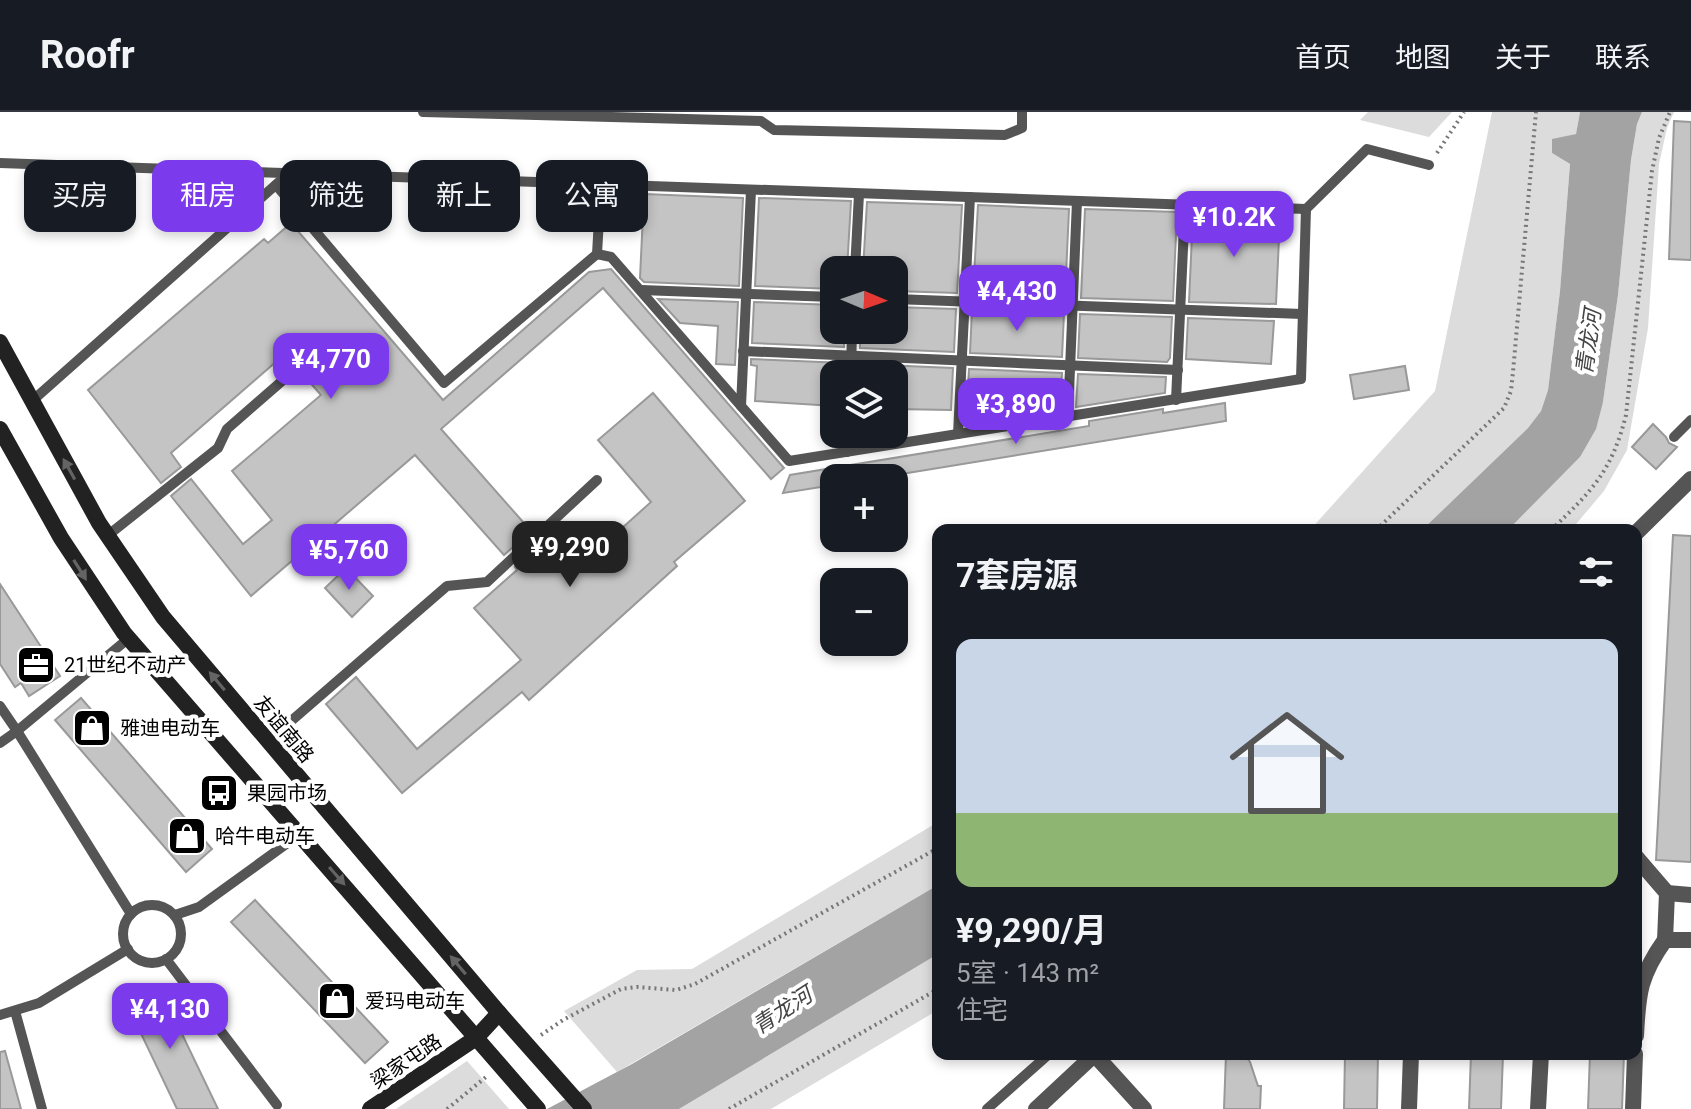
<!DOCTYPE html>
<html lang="zh">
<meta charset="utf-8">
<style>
body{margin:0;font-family:Roboto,"Noto Sans SC",sans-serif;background:#242831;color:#f1f3f6;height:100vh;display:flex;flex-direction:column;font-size:30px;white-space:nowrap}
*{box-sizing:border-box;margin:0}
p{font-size:26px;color:#9ea1a6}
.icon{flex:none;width:44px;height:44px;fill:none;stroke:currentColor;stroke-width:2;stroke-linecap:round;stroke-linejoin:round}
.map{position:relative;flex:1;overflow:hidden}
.sheet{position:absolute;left:932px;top:412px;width:710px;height:536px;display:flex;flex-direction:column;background:#171b24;border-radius:16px;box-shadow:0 4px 12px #0003}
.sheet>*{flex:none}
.hud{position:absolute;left:24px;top:48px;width:760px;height:72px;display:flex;gap:16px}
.needle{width:52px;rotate:92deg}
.tools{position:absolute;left:820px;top:144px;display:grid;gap:16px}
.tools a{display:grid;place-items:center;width:88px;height:88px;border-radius:16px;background:#171b24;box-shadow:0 4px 12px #0003;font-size:40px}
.price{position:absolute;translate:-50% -68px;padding:0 18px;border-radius:16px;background:#7c3aed;color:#fff;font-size:26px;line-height:52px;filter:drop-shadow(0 2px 4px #0008)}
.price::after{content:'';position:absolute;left:50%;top:48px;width:24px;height:18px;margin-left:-12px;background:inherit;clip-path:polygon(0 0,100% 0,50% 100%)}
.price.active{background:#222;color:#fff}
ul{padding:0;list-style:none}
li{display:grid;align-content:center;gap:16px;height:424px;padding:0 24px}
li+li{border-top:2px solid #363941}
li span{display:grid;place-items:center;height:248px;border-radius:16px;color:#555}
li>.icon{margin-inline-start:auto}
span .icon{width:144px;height:144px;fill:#fffc;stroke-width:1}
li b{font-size:34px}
h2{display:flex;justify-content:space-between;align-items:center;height:96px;padding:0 24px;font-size:34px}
.tag{padding:0 28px;border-radius:16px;background:#171b24;box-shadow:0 4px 12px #0003;font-size:28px;line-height:72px}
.tag.active{background:#7c3aed;color:#fff}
header{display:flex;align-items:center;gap:48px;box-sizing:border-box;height:112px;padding:0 40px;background:#171b24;border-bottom:2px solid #363941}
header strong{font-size:38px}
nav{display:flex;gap:44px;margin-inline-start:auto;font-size:28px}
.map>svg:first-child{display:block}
</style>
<header>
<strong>Roofr</strong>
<nav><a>首页</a><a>地图</a><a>关于</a><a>联系</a></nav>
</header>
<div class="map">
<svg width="1691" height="997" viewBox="0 0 1691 997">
<rect width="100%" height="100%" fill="#fff"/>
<g fill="#dcdcdc">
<path d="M1368 0H1452L1429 25 1360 8Z"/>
<path d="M1492 0H1580L1576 22 1552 28V41L1570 52 1560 179 1548 278 1541 299 1528 316 1422 418H1310L1435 279Z"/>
<path d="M1642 0H1674L1667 16 1659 52 1648 216 1627 338 1604 379 1571 418H1508L1580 345 1603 290 1618 183 1631 48 1637 12Z"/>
<path d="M938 710V773L617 960 564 899 637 858 692 857Z"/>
<path d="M938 842V898L771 997H679Z"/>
<path d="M467 949 509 997H396Z"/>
</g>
<g fill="#a3a3a3">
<path d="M1580 0H1642L1637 12 1631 48 1618 183 1603 290 1596 317 1580 345 1508 418H1422L1528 316 1541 299 1548 278 1560 179 1570 52 1552 41V27L1576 22Z"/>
<path d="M938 773V842L679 997H547L632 952Z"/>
</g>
<g fill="#c4c4c4" stroke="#999" stroke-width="2">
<path d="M1674 9 1691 10V148L1669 147Z"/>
<path d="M644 82 743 86 739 174 644 170 640 166Z"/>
<path d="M759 86 851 89 847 158H834V177L755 174Z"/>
<path d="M867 90 962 93 957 181 894 179V158H863Z"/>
<path d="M978 93 1069 97 1065 185 973 182Z"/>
<path d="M1085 97 1177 100 1173 189 1081 186Z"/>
<path d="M1193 101 1280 104 1276 192 1189 190Z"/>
<path d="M291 111 443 288 589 160 611 157 784 356 771 367 603 176 441 317 531 419 504 443 415 343 251 484 171 384 191 367 243 432 272 408 232 359 321 283 285 242 171 341 181 355 161 371 88 278 264 127 268 131Z"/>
<path d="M658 187 738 190 735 253 716 252 718 214 680 211Z"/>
<path d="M754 190 834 193V218H844V235L752 231Z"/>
<path d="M894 195 956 197 954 240 860 236V218H894Z"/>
<path d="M972 198 1064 201 1062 245 970 241Z"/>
<path d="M1080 202 1172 205 1170 246 1167 250 1078 246Z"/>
<path d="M1188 206 1274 209 1271 252 1186 247Z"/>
<path d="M751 247 843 251V262H834V294L755 289 757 254 751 253Z"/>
<path d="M859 252 953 256 951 298 894 297V262H859Z"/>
<path d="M1405 254 1409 278 1354 287 1350 263Z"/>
<path d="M969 257 1062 261 1060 297 1026 303 967 299Z"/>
<path d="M1078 262 1166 265 1165 281 1076 295Z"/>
<path d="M653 281 745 389 674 450 677 454 529 588 522 580 402 681 326 592 356 565 417 637 521 548 474 496 517 458 515 455 541 431 544 434 546 432 572 461 651 390 598 328Z"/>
<path d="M1225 291 1226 309 877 366H834V373L783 381 790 363 1089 314V309L1163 297V301Z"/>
<path d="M1653 312 1666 325 1669 331 1677 335 1656 357 1632 335Z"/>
<path d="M1673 423 1691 424V750L1656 748Z"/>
<path d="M346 456 373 484 352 505 325 476Z"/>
<path d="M0 472 60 564 29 584 21 571 15 575 0 552Z"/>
<path d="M81 586 212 737 186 760 55 608Z"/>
<path d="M255 788 388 930 365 951 231 810Z"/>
<path d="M159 874 218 997H177L126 890Z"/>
<path d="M5 939 21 997H0V940Z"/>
<path d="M1226 942H1244L1250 950 1258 974H1261L1260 997H1224Z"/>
<path d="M1345 942H1378L1377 997H1344Z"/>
<path d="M1471 942H1503L1501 997H1469Z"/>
<path d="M1590 942H1624L1622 997H1588Z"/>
</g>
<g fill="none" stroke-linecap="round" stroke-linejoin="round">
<g stroke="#777" stroke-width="4" stroke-dasharray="2 4" stroke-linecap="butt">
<path d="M1437 41 1464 0"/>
<path d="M1376 418 1504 296 1511 279 1513 260 1536 0"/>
<path d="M1551 418C1592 379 1612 359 1626 303L1652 59 1659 26 1670 0"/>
<path d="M541 923 563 908 621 877 637 875 676 878 695 872 938 736"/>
<path d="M447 997 486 965"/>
<path d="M729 997 938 877"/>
</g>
<g stroke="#555" stroke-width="10">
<path d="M423 0 761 9 774 18 1005 23 1022 16V0"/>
<path d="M0 51 1306 97"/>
<path d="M276 73 444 271 597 142 601 73"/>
<path d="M597 142 611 145 789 349 1301 267 1306 97 1367 37 1429 53"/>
<path d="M855 158 859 82"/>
<path d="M641 178 834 185"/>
<path d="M894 187 1302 202"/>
<path d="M743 239 1178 258"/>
<path d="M851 262 852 218"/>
<path d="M1176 288 1185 93"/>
<path d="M32 289 279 70"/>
<path d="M741 294 751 78"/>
<path d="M1068 305 1077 89"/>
<path d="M958 322 970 85"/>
<path d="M1674 325 1691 308"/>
<path d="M847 340 848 322"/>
<path d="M107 424 218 336 227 317 289 263"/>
<path d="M0 594 17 619 129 526"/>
<path d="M268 629 447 474 487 470 597 368"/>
<path d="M0 631 17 619 131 802"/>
<circle cx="152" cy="822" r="29"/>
<path d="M175 803 199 795 300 722"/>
<path d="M166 847 277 993"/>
<path d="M15 899 42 997"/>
<path d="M0 903 39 891 128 837"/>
<path d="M987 997 1049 942"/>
</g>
<g stroke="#555" stroke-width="16">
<path d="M1636 421 1691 367"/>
<path d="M1636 745 1667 781 1665 828"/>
<path d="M1667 781 1691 783"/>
<path d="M1636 924C1638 881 1640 863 1665 828H1691"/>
<path d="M1095 943 1144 997"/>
<path d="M1036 997 1095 942"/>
<path d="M1409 997 1411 942"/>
<path d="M1538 997 1541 942"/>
<path d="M1633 997 1635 942"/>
</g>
<g stroke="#222" stroke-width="16">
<path d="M0 230 99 411 163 505 499 901 584 997"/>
<path d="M0 317 61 426 124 521 538 997"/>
<path d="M370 997 476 926 499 901"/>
</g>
</g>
<defs><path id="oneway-solid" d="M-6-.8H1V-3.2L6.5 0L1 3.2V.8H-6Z" transform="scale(2)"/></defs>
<g fill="#646464">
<use href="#oneway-solid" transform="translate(69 357) rotate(-119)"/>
<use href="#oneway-solid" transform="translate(80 458) rotate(58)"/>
<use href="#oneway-solid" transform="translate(217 569) rotate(-130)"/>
<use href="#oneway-solid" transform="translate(337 764) rotate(49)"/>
<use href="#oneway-solid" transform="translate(458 853) rotate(-130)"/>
</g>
<defs>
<g id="office-square" transform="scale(2)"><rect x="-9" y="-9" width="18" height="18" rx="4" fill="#000" stroke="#fff"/><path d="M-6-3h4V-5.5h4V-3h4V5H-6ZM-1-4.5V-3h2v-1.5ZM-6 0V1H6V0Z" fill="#fff"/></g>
<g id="shop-square" transform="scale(2)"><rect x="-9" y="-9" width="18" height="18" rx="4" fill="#000" stroke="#fff"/><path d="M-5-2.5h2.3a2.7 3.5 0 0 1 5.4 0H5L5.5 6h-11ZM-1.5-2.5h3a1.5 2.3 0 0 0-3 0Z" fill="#fff"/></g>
<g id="bus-square" transform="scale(2)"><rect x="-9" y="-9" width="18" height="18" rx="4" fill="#000" stroke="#fff"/><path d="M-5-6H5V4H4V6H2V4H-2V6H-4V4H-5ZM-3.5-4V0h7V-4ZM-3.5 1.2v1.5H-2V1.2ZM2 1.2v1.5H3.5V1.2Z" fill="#fff"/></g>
</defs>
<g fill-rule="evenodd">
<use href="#office-square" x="36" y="553"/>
<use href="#shop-square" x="92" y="616"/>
<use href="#bus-square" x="219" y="681"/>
<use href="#shop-square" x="187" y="724"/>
<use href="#shop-square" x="337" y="889"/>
</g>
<g text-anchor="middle" stroke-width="8" stroke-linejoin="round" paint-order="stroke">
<g font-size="20" fill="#000" stroke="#fff" text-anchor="start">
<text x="64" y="560">21世纪不动产</text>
<text x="120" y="623">雅迪电动车</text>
<text x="247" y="688">果园市场</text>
<text x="215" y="731">哈牛电动车</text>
<text x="365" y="896">爱玛电动车</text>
</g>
<g font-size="20" fill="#000" stroke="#fff">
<text transform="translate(284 617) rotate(50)" y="7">友谊南路</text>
<text transform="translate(406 949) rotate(-34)" y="7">梁家屯路</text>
</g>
<g font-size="22" font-style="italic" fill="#444" stroke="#fff">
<text transform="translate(1588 230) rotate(-82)" y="8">青龙河</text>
<text transform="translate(782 898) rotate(-33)" y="8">青龙河</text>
</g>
</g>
</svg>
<div class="tools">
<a><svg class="needle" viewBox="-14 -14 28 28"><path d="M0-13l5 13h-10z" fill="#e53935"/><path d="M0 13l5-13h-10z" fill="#9ea1a6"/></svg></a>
<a><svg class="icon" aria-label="layers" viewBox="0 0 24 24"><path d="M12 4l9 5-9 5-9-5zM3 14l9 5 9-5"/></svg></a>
<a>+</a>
<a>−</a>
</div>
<b class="price" style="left:1234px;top:147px">¥10.2K</b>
<b class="price" style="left:1017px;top:221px">¥4,430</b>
<b class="price" style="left:331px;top:289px">¥4,770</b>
<b class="price" style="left:1016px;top:334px">¥3,890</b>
<b class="price active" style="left:570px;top:477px">¥9,290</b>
<b class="price" style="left:349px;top:480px">¥5,760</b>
<b class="price" style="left:170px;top:939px">¥4,130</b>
<div class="hud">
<a class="tag">买房</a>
<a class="tag active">租房</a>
<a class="tag">筛选</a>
<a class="tag">新上</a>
<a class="tag">公寓</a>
</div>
<section class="sheet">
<h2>7套房源<svg class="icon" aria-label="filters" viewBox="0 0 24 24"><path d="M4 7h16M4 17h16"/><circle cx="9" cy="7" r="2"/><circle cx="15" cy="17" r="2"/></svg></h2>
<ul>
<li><span style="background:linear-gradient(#c9d6e8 70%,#8fb573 0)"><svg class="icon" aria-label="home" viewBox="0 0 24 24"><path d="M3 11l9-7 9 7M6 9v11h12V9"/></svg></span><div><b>¥9,290/月</b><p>5室 · 143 m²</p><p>住宅</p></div></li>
</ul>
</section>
</div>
